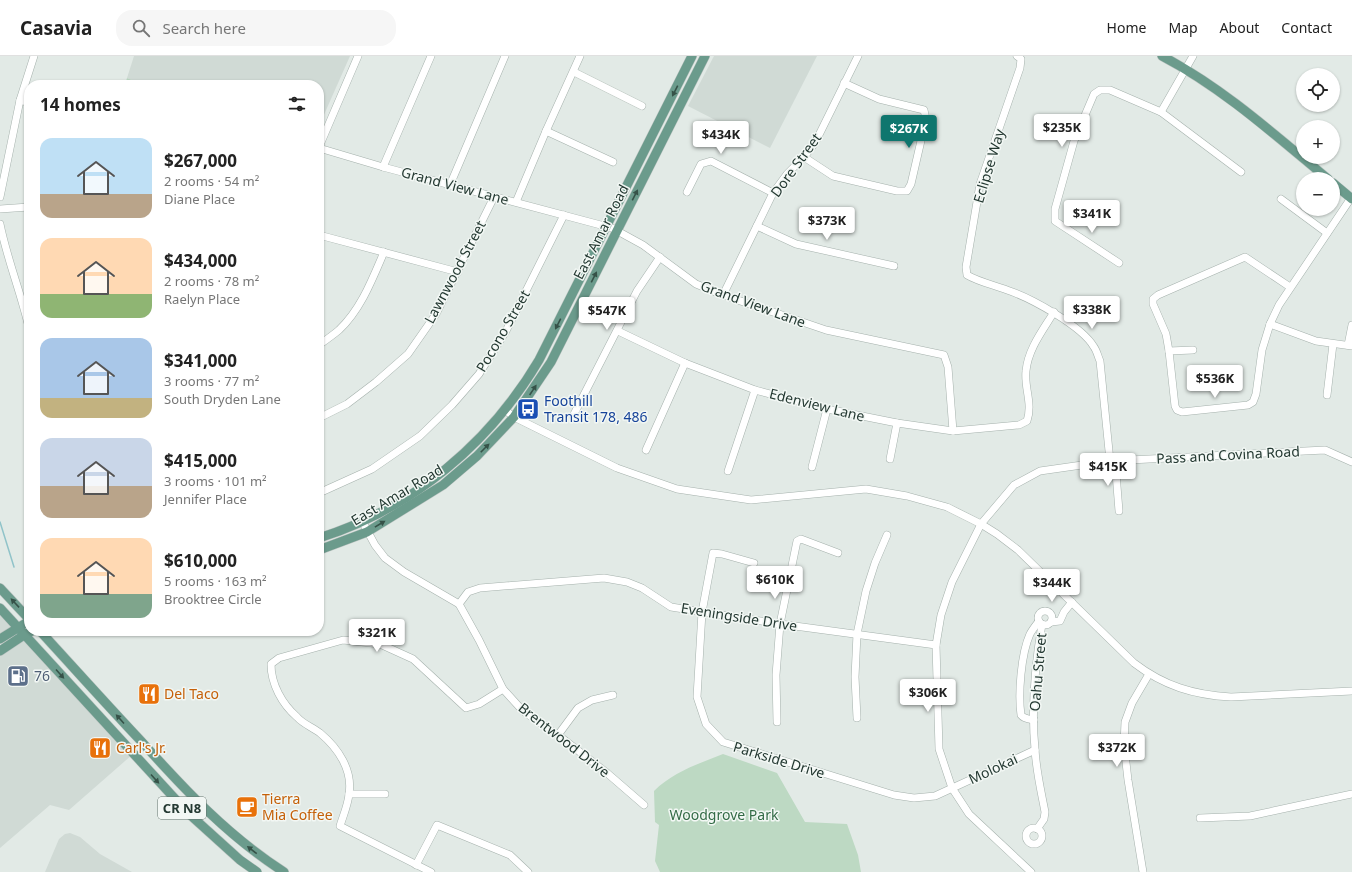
<!DOCTYPE html>
<meta charset="utf-8">
<style>
body{margin:0;font-family:"Noto Sans",sans-serif;background:#f6f6f6;color:#222;height:100vh;display:flex;flex-direction:column;font-size:15px;white-space:nowrap}
*{box-sizing:border-box;margin:0}
p{font-size:13px;color:#767676}
.icon{flex:none;width:22px;height:22px;fill:none;stroke:currentColor;stroke-width:2;stroke-linecap:round;stroke-linejoin:round}
.map{position:relative;flex:1;overflow:hidden}
.drawer{position:absolute;left:24px;top:24px;width:300px;height:556px;display:flex;flex-direction:column;background:#fff;border-radius:16px;box-shadow:0 1px 3px #0004}
.drawer>*{flex:none}
.buttons{position:absolute;left:1296px;top:12px;display:grid;gap:8px}
.buttons a{display:grid;place-items:center;width:44px;height:44px;border-radius:50%;background:#fff;box-shadow:0 1px 3px #0004;font-size:20px}
.price{position:absolute;translate:-50% -34px;padding:0 9px;border-radius:4px;background:#fff;color:#222;font-size:13px;line-height:26px;filter:drop-shadow(0 1px 2px #0008)}
.price::after{content:'';position:absolute;left:50%;top:24px;width:12px;height:9px;margin-left:-6px;background:inherit;clip-path:polygon(0 0,100% 0,50% 100%)}
.price.on{background:#0f766e;color:#fff}
ul{padding:0;list-style:none}
li{display:flex;align-items:center;gap:12px;height:100px;padding:0 16px}
li span{display:grid;place-items:center;flex:none;width:112px;height:80px;border-radius:12px;color:#555}
li>.icon{margin-inline-start:auto}
span .icon{width:48px;height:48px;fill:#fffc;stroke-width:1}
li b{font-size:17px}
h2{display:flex;justify-content:space-between;align-items:center;height:48px;padding:0 16px;font-size:17px}
header{display:flex;align-items:center;gap:24px;box-sizing:border-box;height:56px;padding:0 20px;background:#fff;border-bottom:1px solid #e0e0e0}
header strong{font-size:19px}
nav{display:flex;gap:22px;margin-inline-start:auto;font-size:14px}
.search{width:280px;height:36px;background:#f6f6f6;display:flex;align-items:center;gap:10px;box-sizing:border-box;padding:0 14px;border-radius:16px;color:#767676;font-size:15px}
.map>svg:first-child{display:block}
</style>
<header>
<strong>Casavia</strong>
<div class="search"><svg class="icon" aria-label="search" viewBox="0 0 24 24"><circle cx="10" cy="10" r="6"/><path d="M15 15l6 6"/></svg>Search here</div>
<nav><a>Home</a><a>Map</a><a>About</a><a>Contact</a></nav>
</header>
<div class="map">
<svg width="1352" height="816" viewBox="0 0 1352 816">
<rect width="100%" height="100%" fill="#e2eae6"/>
<g fill="#d0dad5">
<path d="M134 0H350L319 70V29H143L127 22Z"/>
<path d="M714 0H817L770 92 688 50Z"/>
<path d="M0 552 17 572 0 583Z"/>
<path d="M24 579 133 698 69 754 50 749 0 792V595Z"/>
<path d="M70 777 80 781 100 798 132 816H45L59 783 65 778Z"/>
</g>
<g fill="#bdd9c3">
<path d="M127 22 143 29H125Z"/>
<path d="M723 698 777 717 805 766 847 768 858 799 861 816H660L655 805 659 769 655 766 654 735C673 716 698 708 723 698Z"/>
</g>
<g fill="none" stroke-linecap="round" stroke-linejoin="round">
<path stroke="#90c3c9" stroke-width="1.5" d="M0 466 14 511"/>
<g stroke="#a5b1ac" stroke-width="8">
<g id="minor">
<path d="M1017 0 1021 3 1020 12 980 128 966 211 967 219C979 226 994 229 1007 234 1031 242 1082 270 1094 291 1097 295 1098 301 1100 305L1110 405"/>
<path d="M574 16 642 50"/>
<path d="M20 44 29 47"/>
<path d="M1161 56 1193 0"/>
<path d="M546 75 613 106"/>
<path d="M319 91 358 0"/>
<path d="M319 92 383 111 612 172 643 189 696 228 723 239 826 274 944 299 948 311 953 375"/>
<path d="M804 101 833 120 897 135H907L911 128 926 63 924 54 879 43 844 27"/>
<path d="M383 111 431 0"/>
<path d="M450 129 505 0"/>
<path d="M687 136 701 108 711 105 773 137"/>
<path d="M0 141 20 44 34 0"/>
<path d="M1281 143 1327 177"/>
<path d="M516 146 546 75 580 0"/>
<path d="M0 153 29 151"/>
<path d="M0 168C7 203 21 237 29 272"/>
<path d="M757 170 796 188 894 210"/>
<path d="M319 179 458 216"/>
<path d="M1119 207 1055 165V153L1074 85 1094 38 1100 34H1110L1161 56 1241 116"/>
<path d="M1290 231 1245 201 1158 239 1153 243V248L1166 278 1169 295 1175 350 1177 354 1182 356 1248 349 1253 346 1256 338 1262 294 1270 268 1279 249 1351 142"/>
<path d="M723 239 773 137 787 118 804 101 815 87 858 0"/>
<path d="M1270 268 1316 285 1352 290"/>
<path d="M618 275 685 307 755 334 827 353 897 367 953 375 1019 369 1027 365C1033 347 1024 332 1026 315 1028 293 1043 274 1054 256"/>
<path d="M319 289C326 284 333 279 339 274 361 253 372 224 384 196"/>
<path d="M1348 289 1352 269"/>
<path d="M1169 295 1193 294"/>
<path d="M1327 339 1333 288"/>
<path d="M505 354 514 361 617 412 677 433 751 444 866 433 907 440 947 451 981 468 997 478 1018 494 1134 607C1164 630 1194 639 1231 641L1352 635"/>
<path d="M573 360 637 235 660 201"/>
<path d="M319 362 347 348 376 326 408 298 436 258 494 141"/>
<path d="M646 394 685 307"/>
<path d="M890 403 897 367"/>
<path d="M1115 405 1119 455"/>
<path d="M812 411 827 353"/>
<path d="M728 415 755 334"/>
<path d="M319 437 372 413 420 380 452 349 479 318 506 275 564 159"/>
<path d="M362 465 375 489 385 502 404 516 459 548 479 584 503 633 523 655 558 679 607 717 644 749"/>
<path d="M754 507 722 498 713 497 702 556 697 641 706 668 723 686 894 739 914 742 935 740 1035 694"/>
<path d="M459 548 468 536 480 532 604 522 627 526 642 532 671 551 780 568 936 589"/>
<circle cx="1045" cy="562" r="7"/>
<path d="M1051 566 1060 565 1064 556 1072 546"/>
<path d="M857 662 855 621 857 578 866 535 875 507 887 479"/>
<path d="M1034 664C1029 663 1024 663 1021 659 1018 638 1021 598 1030 578 1032 574 1036 569 1039 565"/>
<path d="M777 666 776 619 780 568 797 485 801 483 838 497"/>
<path d="M558 679 578 652 592 644 613 639"/>
<path d="M349 738H385"/>
<path d="M1200 762 1250 760 1352 738"/>
<circle cx="1034" cy="780" r="8"/>
<path d="M1037 773 1044 763 1045 756C1041 735 1036 714 1035 693 1031 652 1035 609 1042 568"/>
<path d="M416 809 437 769 510 799 528 816"/>
<path d="M431 816 340 770C343 760 348 749 349 738 353 714 338 692 320 677 312 671 303 668 297 661 282 648 271 628 271 608L279 602 343 584 380 588 413 603 466 652 479 648 503 633"/>
<path d="M1031 816 969 758 952 732 939 693 936 589 941 559 952 526 981 468 1014 429 1040 415 1110 405 1325 394 1352 406"/>
<path d="M1143 816 1128 724 1124 689 1125 666 1132 647 1149 618"/>
</g>
</g>
<g stroke="#bdc4c2" stroke-width="10">
<g id="major">
<path d="M1162 0C1223 32 1275 79 1328 123"/>
<path d="M1333 127 1352 143"/>
<path d="M319 482C412 453 490 387 539 304L692 0"/>
<path d="M319 494 367 476 443 429 477 400 514 361 551 306 705 0"/>
<path d="M0 532 29 563"/>
<path d="M0 552 188 757 240 804 257 816"/>
<path d="M40 575C74 612 107 649 141 685 185 734 228 780 284 816"/>
<path d="M0 583 29 565"/>
<path d="M0 595 24 579 32 575"/>
</g>
</g>
<use href="#minor" stroke="#fff" stroke-width="7"/>
<use href="#major" stroke="#6b9b8c" stroke-width="9"/>
</g>
<defs><path id="oneway-solid" d="M-6-.8H1V-3.2L6.5 0L1 3.2V.8H-6Z"/></defs>
<g fill="#365248">
<use href="#oneway-solid" transform="translate(675 35) rotate(117)"/>
<use href="#oneway-solid" transform="translate(635 139) rotate(-63)"/>
<use href="#oneway-solid" transform="translate(594 221) rotate(-63)"/>
<use href="#oneway-solid" transform="translate(558 268) rotate(117)"/>
<use href="#oneway-solid" transform="translate(533 334) rotate(-56)"/>
<use href="#oneway-solid" transform="translate(485 392) rotate(-45)"/>
<use href="#oneway-solid" transform="translate(380 468) rotate(-31)"/>
<use href="#oneway-solid" transform="translate(15 547) rotate(-133)"/>
<use href="#oneway-solid" transform="translate(60 618) rotate(48)"/>
<use href="#oneway-solid" transform="translate(120 663) rotate(-132)"/>
<use href="#oneway-solid" transform="translate(155 723) rotate(48)"/>
<use href="#oneway-solid" transform="translate(252 794) rotate(-142)"/>
</g>
<defs>
<g id="bus-square" transform="scale(1.15)"><rect x="-9" y="-9" width="18" height="18" rx="4" fill="#1a4fb4" stroke="#f2f7f4"/><path d="M-5-6H5V4H4V6H2V4H-2V6H-4V4H-5ZM-3.5-4V0h7V-4ZM-3.5 1.2v1.5H-2V1.2ZM2 1.2v1.5H3.5V1.2Z" fill="#fff"/></g>
<g id="fuel-square" transform="scale(1.15)"><rect x="-9" y="-9" width="18" height="18" rx="4" fill="#5c6f8a" stroke="#f2f7f4"/><path d="M-5.5-6h7V0h2V4h1.3V-2.5L3-4.5l.8-.8L6-3V5H2.5V1h-1V6h-7ZM-4.2-4.7v3.2H.2V-4.7Z" fill="#fff"/></g>
<g id="restaurant-square" transform="scale(1.15)"><rect x="-9" y="-9" width="18" height="18" rx="4" fill="#e8710a" stroke="#f2f7f4"/><path d="M-5-6h1v4h1v-4h1v4h1v-4h1v5L-1.5 .5V6h-2V.5L-5-1ZM5-6V6H3V1.5H1.5Q1.5-4 5-6Z" fill="#fff"/></g>
<g id="cafe-square" transform="scale(1.15)"><rect x="-9" y="-9" width="18" height="18" rx="4" fill="#e8710a" stroke="#f2f7f4"/><path d="M-5.5-4.5H6V0H3Q3 3.5 0 3.5H-2.5Q-5.5 3.5-5.5 0ZM3-3.2v2h1.7v-2ZM-6 4.5H4V6H-6Z" fill="#fff"/></g>
</defs>
<g fill-rule="evenodd">
<use href="#bus-square" x="528" y="353"/>
<use href="#fuel-square" x="18" y="620"/>
<use href="#restaurant-square" x="149" y="638"/>
<use href="#restaurant-square" x="100" y="692"/>
<use href="#cafe-square" x="247" y="751"/>
</g>
<g text-anchor="middle" stroke-width="3" stroke-linejoin="round" paint-order="stroke">
<rect fill="#f2f7f4" stroke="#62726c" stroke-width="1" x="158" y="741" width="48" height="22" rx="3"/>
<g font-size="13" font-weight="bold" fill="#243932">
<text x="182" y="757">CR N8</text>
</g>
<g font-size="14" fill="#243932" stroke="#f2f7f4">
<text transform="translate(796 109) rotate(-54)" y="5">Dore Street</text>
<text transform="translate(989 110) rotate(-73)" y="5">Eclipse Way</text>
<text transform="translate(455 130) rotate(15)" y="5">Grand View Lane</text>
<text transform="translate(601 176) rotate(-63)" y="5">East Amar Road</text>
<text transform="translate(455 216) rotate(-62)" y="5">Lawnwood Street</text>
<text transform="translate(753 248) rotate(20)" y="5">Grand View Lane</text>
<text transform="translate(503 275) rotate(-60)" y="5">Pocono Street</text>
<text transform="translate(817 349) rotate(14)" y="5">Edenview Lane</text>
<text transform="translate(1228 399) rotate(-3)" y="5">Pass and Covina Road</text>
<text transform="translate(397 439) rotate(-31)" y="5">East Amar Road</text>
<text transform="translate(739 561) rotate(9)" y="5">Eveningside Drive</text>
<text transform="translate(1038 616) rotate(-85)" y="5">Oahu Street</text>
<text transform="translate(564 684) rotate(38)" y="5">Brentwood Drive</text>
<text transform="translate(779 704) rotate(17)" y="5">Parkside Drive</text>
<text transform="translate(993 713) rotate(-25)" y="5">Molokai</text>
</g>
<g font-size="14" fill="#164399" stroke="#f2f7f4" text-anchor="start">
<text x="544" y="350">Foothill<tspan x="544" dy="16">Transit 178, 486</tspan></text>
</g>
<g font-size="14" fill="#4e5e75" stroke="#f2f7f4" text-anchor="start">
<text x="34" y="625">76</text>
</g>
<g font-size="14" fill="#c56008" stroke="#f2f7f4" text-anchor="start">
<text x="164" y="643">Del Taco</text>
<text x="116" y="697">Carl's Jr.</text>
<text x="262" y="748">Tierra<tspan x="262" dy="16">Mia Coffee</tspan></text>
</g>
<g font-size="14" fill="#336b46" stroke="#f2f7f4">
<text x="724" y="764">Woodgrove Park</text>
</g>
</g>
</svg>
<div class="buttons">
<a><svg class="icon" aria-label="locate" viewBox="0 0 24 24"><circle cx="12" cy="12" r="6"/><path d="M12 2v4M12 18v4M2 12h4M18 12h4"/></svg></a>
<a>+</a>
<a>−</a>
</div>
<b class="price" style="left:1062px;top:92px">$235K</b>
<b class="price on" style="left:909px;top:93px">$267K</b>
<b class="price" style="left:721px;top:99px">$434K</b>
<b class="price" style="left:1092px;top:178px">$341K</b>
<b class="price" style="left:827px;top:185px">$373K</b>
<b class="price" style="left:1092px;top:274px">$338K</b>
<b class="price" style="left:607px;top:275px">$547K</b>
<b class="price" style="left:1215px;top:343px">$536K</b>
<b class="price" style="left:1108px;top:431px">$415K</b>
<b class="price" style="left:775px;top:544px">$610K</b>
<b class="price" style="left:1052px;top:547px">$344K</b>
<b class="price" style="left:377px;top:597px">$321K</b>
<b class="price" style="left:928px;top:657px">$306K</b>
<b class="price" style="left:1117px;top:712px">$372K</b>
<section class="drawer">
<h2>14 homes<svg class="icon" aria-label="filters" viewBox="0 0 24 24"><path d="M4 7h16M4 17h16"/><circle cx="9" cy="7" r="2"/><circle cx="15" cy="17" r="2"/></svg></h2>
<ul>
<li><span style="background:linear-gradient(#bfe0f5 70%,#b9a48a 0)"><svg class="icon" aria-label="home" viewBox="0 0 24 24"><path d="M3 11l9-7 9 7M6 9v11h12V9"/></svg></span><div><b>$267,000</b><p>2 rooms · 54 m²</p><p>Diane Place</p></div></li>
<li><span style="background:linear-gradient(#ffd9b3 70%,#8fb573 0)"><svg class="icon" aria-label="home" viewBox="0 0 24 24"><path d="M3 11l9-7 9 7M6 9v11h12V9"/></svg></span><div><b>$434,000</b><p>2 rooms · 78 m²</p><p>Raelyn Place</p></div></li>
<li><span style="background:linear-gradient(#a9c7e8 75%,#c2b280 0)"><svg class="icon" aria-label="home" viewBox="0 0 24 24"><path d="M3 11l9-7 9 7M6 9v11h12V9"/></svg></span><div><b>$341,000</b><p>3 rooms · 77 m²</p><p>South Dryden Lane</p></div></li>
<li><span style="background:linear-gradient(#c9d6e8 60%,#b9a48a 0)"><svg class="icon" aria-label="home" viewBox="0 0 24 24"><path d="M3 11l9-7 9 7M6 9v11h12V9"/></svg></span><div><b>$415,000</b><p>3 rooms · 101 m²</p><p>Jennifer Place</p></div></li>
<li><span style="background:linear-gradient(#ffd9b3 70%,#7fa58c 0)"><svg class="icon" aria-label="home" viewBox="0 0 24 24"><path d="M3 11l9-7 9 7M6 9v11h12V9"/></svg></span><div><b>$610,000</b><p>5 rooms · 163 m²</p><p>Brooktree Circle</p></div></li>
</ul>
</section>
</div>
